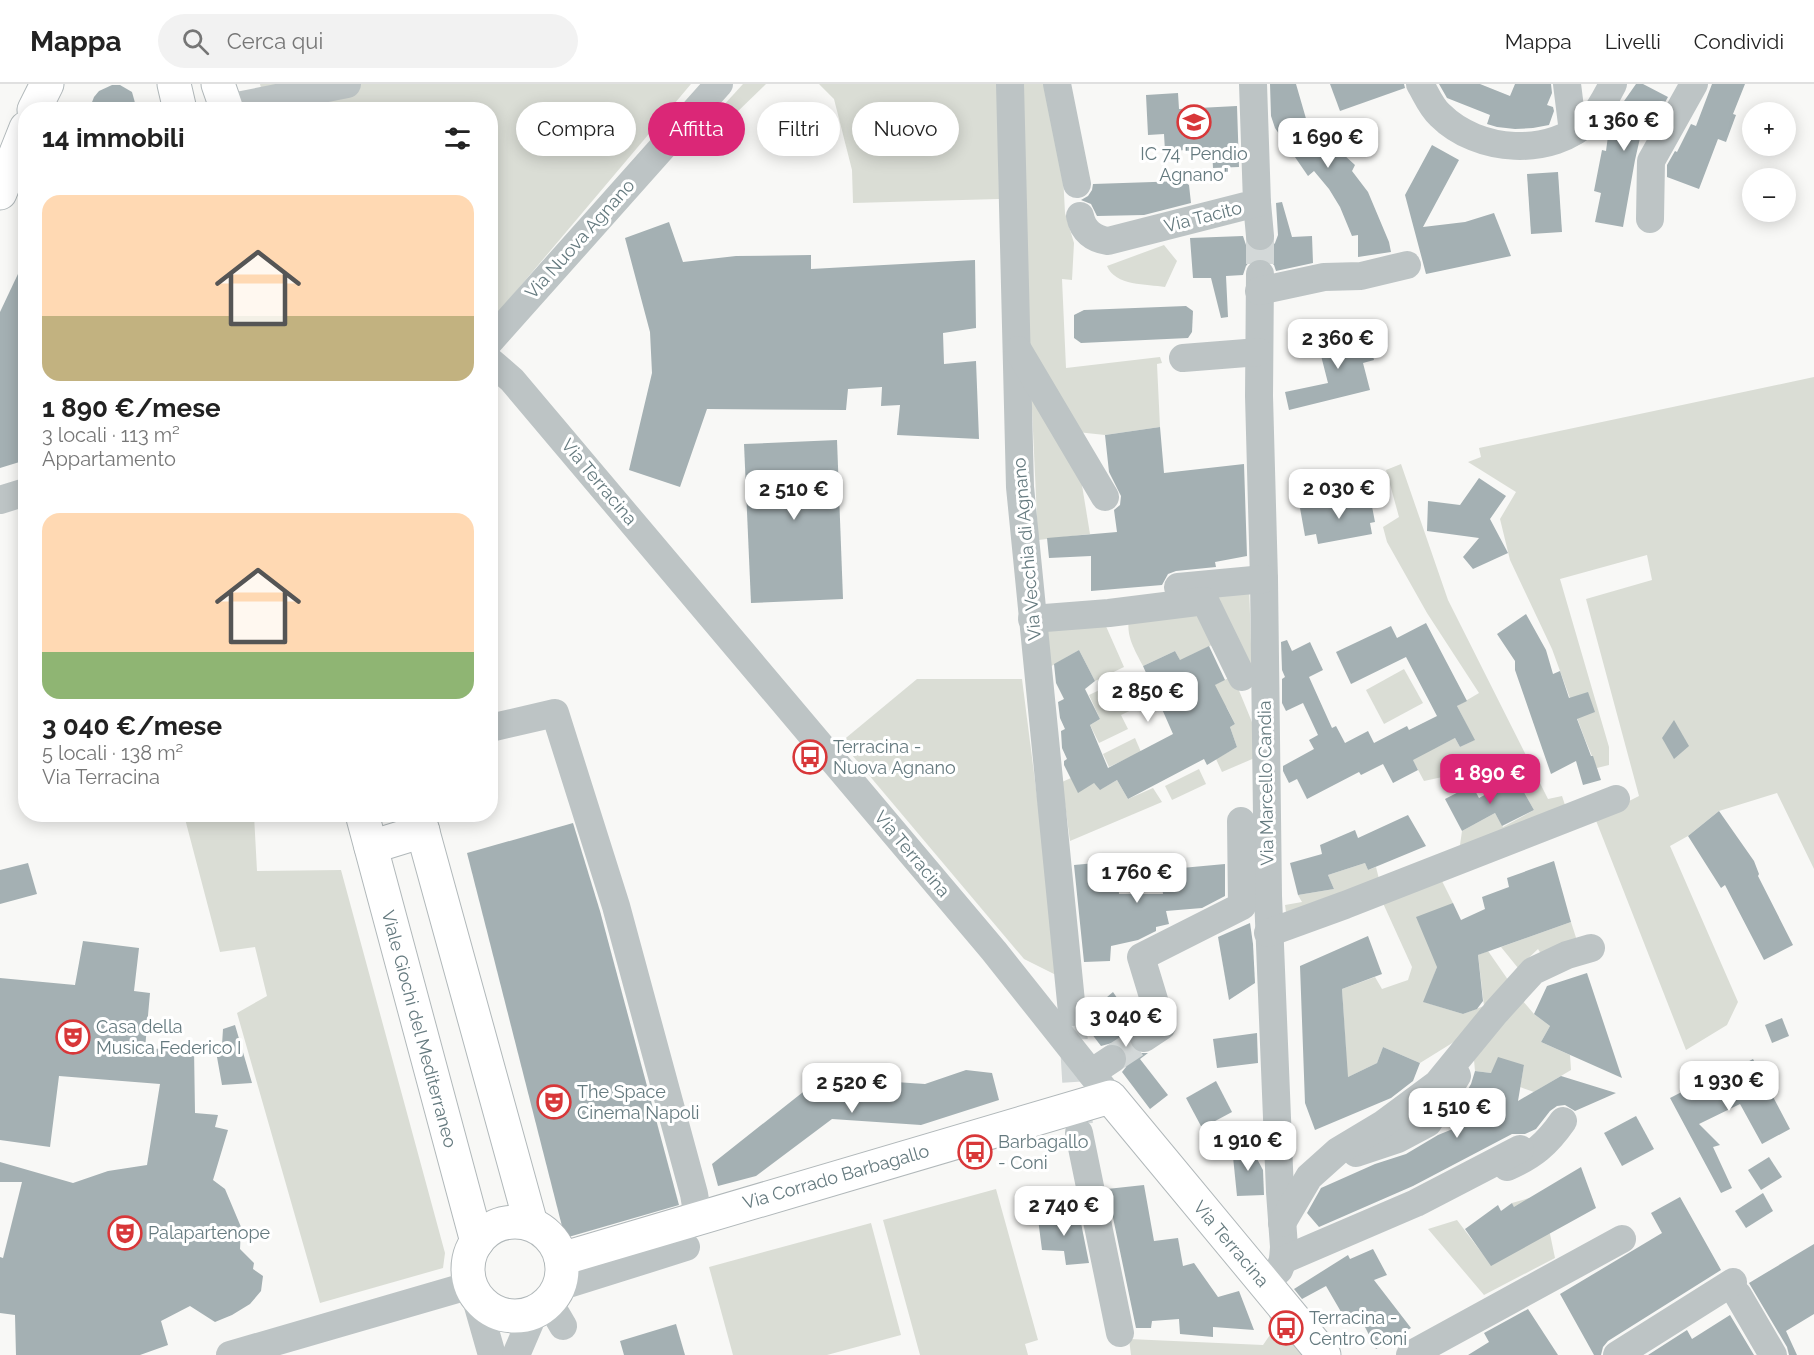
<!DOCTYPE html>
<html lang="it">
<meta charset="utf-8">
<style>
body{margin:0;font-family:Raleway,sans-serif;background:#f2f2f2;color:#222;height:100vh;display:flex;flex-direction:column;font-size:22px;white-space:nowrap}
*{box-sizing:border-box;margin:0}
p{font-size:20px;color:#767676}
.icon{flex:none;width:33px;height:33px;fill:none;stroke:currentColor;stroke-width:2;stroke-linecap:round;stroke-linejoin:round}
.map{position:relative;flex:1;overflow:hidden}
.details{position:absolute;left:18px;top:18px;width:480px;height:720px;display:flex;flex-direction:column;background:#fff;border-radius:24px;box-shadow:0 3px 15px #0003}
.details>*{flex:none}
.guide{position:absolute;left:516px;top:18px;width:570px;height:54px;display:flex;gap:12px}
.tools{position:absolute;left:1742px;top:18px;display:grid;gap:12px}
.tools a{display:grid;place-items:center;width:54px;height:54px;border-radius:50%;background:#fff;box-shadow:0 3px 15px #0003;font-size:30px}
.price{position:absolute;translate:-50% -51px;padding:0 14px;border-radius:12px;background:#fff;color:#222;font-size:20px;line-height:39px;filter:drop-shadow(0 2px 3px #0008)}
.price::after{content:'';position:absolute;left:50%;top:36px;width:18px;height:14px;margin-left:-9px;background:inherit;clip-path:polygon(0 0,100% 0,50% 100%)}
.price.current{background:#db2777;color:#fff}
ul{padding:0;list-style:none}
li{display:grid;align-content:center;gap:12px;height:318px;padding:0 24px}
li span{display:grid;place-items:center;height:186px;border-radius:18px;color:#555}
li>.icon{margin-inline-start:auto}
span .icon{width:108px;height:108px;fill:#fffc;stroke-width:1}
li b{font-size:26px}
h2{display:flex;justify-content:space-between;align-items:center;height:72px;padding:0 24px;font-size:26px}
.pill{padding:0 21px;border-radius:27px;background:#fff;box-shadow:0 3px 15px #0003;font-size:21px;line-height:54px}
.pill.current{background:#db2777;color:#fff}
header{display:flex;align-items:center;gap:36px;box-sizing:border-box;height:84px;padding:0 30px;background:#fff;border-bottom:2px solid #e0e0e0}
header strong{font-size:28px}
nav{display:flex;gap:33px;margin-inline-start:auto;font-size:21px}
.search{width:420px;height:54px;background:#f2f2f2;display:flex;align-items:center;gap:15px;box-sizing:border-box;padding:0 21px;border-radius:33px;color:#767676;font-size:22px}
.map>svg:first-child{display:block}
</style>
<header>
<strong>Mappa</strong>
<div class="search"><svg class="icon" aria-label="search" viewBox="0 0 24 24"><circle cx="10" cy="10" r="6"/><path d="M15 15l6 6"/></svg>Cerca qui</div>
<nav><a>Mappa</a><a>Livelli</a><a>Condividi</a></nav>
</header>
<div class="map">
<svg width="1814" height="1271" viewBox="0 0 1814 1271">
<rect width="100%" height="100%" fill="#f8f8f6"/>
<g fill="#daddd5">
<path d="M260 0H691L491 237 490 26 267 25Z"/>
<path d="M743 0H766L733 32 722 23Z"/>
<path d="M819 0H998L999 115 853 119 852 86 834 15Z"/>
<path d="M1019 0H1046L1062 72 1065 129 1074 159 1072 196 1062 195 1066 284 1160 273 1162 279 1157 280 1160 343 1105 351 1077 348 1024 265Z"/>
<path d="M1164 161 1177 177 1165 203C1147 200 1115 202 1107 182Z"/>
<path d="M1814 293V785L1777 709 1719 727 1688 752 1670 762 1738 918 1727 941 1686 966 1595 734 1639 712 1586 515 1652 496 1647 471 1560 495 1609 663V681L1597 684 1584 653 1552 565 1510 476 1500 435 1516 408 1468 378 1481 373 1479 364Z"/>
<path d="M1031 303 1079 383 1090 450 1038 456Z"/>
<path d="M1401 380 1448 516 1548 715 1562 712 1566 724 1459 768 1462 747 1495 729 1503 743 1534 726 1516 694 1488 709 1475 686 1424 697 1408 667 1409 646 1424 639 1437 663 1455 654 1460 663 1474 656 1457 622 1479 609 1427 529 1387 458 1383 443 1399 433 1386 386Z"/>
<path d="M1249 500 1252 591 1211 504Z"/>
<path d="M1201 525 1216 559 1191 571 1185 586 1175 567 1143 582C1135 566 1126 553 1129 535Z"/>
<path d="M1105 540 1124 583 1095 597 1079 566 1048 584 1047 546Z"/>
<path d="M1404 585 1423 619 1384 640 1366 606Z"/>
<path d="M1129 592 1142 621 1121 631 1128 645 1099 659 1090 641 1100 635 1089 611Z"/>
<path d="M1233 592 1254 643 1257 673 1222 688 1216 675 1237 663 1230 643 1235 640 1227 624 1208 604Z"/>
<path d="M917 595H1022L1060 893 1024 875 841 658Z"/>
<path d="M1135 654 1141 668 1109 683 1103 670Z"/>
<path d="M1199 685 1206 700 1172 716 1165 702Z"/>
<path d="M1071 694 1094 699 1101 705 1117 696 1128 715 1153 704 1162 718 1070 757 1062 698Z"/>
<path d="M184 731H254L257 787 341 786 445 1169 443 1184 320 1219 237 929 267 912 255 863 220 868Z"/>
<path d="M1365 779 1368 786 1376 783 1380 799 1286 828 1285 821 1302 818 1298 811 1334 805 1328 791Z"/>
<path d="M1441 795 1453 819 1437 883 1424 918 1463 930 1484 922 1478 871 1488 867 1513 903 1470 948 1420 979 1383 963 1377 979 1342 996 1346 969 1342 905 1375 893 1382 905 1408 896 1412 883 1382 817Z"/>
<path d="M1571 838 1579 863 1545 876 1538 865 1518 884 1501 863Z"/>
<path d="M1522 916 1534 930 1550 942 1541 958 1570 971 1571 986 1534 1008 1520 1003 1524 981 1491 989 1475 987 1474 976Z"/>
<path d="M1461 1011 1489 1024 1484 1033 1455 1045 1440 1033Z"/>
<path d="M996 1105 1038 1256 1025 1260 1028 1271H920L883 1136Z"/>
<path d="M1529 1114 1550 1150 1555 1174 1484 1211 1428 1145 1457 1136 1491 1181 1531 1159 1512 1119Z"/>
<path d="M871 1139 901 1251 827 1271H733L709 1183Z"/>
<path d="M1269 1230 1304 1271H1131L1129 1255 1263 1261 1272 1248Z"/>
</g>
<g fill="#a4b0b3">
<path d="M1270 0H1296L1307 38 1312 45 1327 63 1331 59 1355 81 1352 87 1368 108 1389 158 1391 168 1358 173V151L1352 152 1340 123 1329 105 1314 87 1308 92 1275 44 1271 32Z"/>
<path d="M1330 0H1404L1405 4 1340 27Z"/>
<path d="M1439 0H1480L1510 12 1515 0H1551L1552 9 1547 21 1553 23 1554 27 1549 41 1533 44 1515 45 1497 43 1487 40 1490 31 1447 14Z"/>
<path d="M1636 0H1643L1668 13 1653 40 1645 32 1635 76 1623 143 1595 138 1601 109 1594 107 1602 66 1606 67 1610 37Z"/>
<path d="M1712 0H1745L1733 30 1736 31 1726 58 1718 55 1699 105 1667 93V81L1675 67 1677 68 1691 40 1696 42Z"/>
<path d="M112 1H120L132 8 137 26H89L94 13 99 7Z"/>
<path d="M1178 9 1179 25 1237 22 1239 83 1213 84 1212 65 1165 67 1164 50 1148 51 1146 11Z"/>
<path d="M1432 61 1459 76 1423 143 1465 138 1494 129 1511 172 1426 190 1405 111Z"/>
<path d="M1558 88 1562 148 1531 150 1527 90Z"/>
<path d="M1183 97 1189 101 1191 119 1144 131 1097 132 1091 120 1081 116 1088 112 1092 106 1093 100Z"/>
<path d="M1282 118 1292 153 1312 152 1313 179 1276 187 1274 181 1268 176 1260 174 1251 176 1246 182 1243 191 1226 192 1228 233 1221 234 1211 194H1193L1190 154 1243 152 1246 161 1253 167 1261 168 1269 166 1275 159 1278 151 1276 119Z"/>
<path d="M669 138 683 178 736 172 811 171V185L975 176 976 244 943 249 944 280 976 277 979 355 897 351 900 321 881 322 882 303 848 305 846 326 707 325 680 403 629 386 652 289 650 248 625 154Z"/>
<path d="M26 173V376L0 384V228Z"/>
<path d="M1186 222 1193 227 1192 248 1188 254 1081 259 1074 254V231L1084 226Z"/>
<path d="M1365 243 1374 276 1363 279 1370 306 1289 326 1285 308 1328 299 1317 256Z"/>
<path d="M1160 343 1164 389 1244 380 1247 472 1215 478 1216 483 1176 487 1168 490 1162 501 1091 507V472L1049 474 1047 454 1117 448 1114 426 1120 421 1121 412 1109 388 1105 351Z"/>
<path d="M837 356 843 515 751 519 744 360Z"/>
<path d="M1479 394 1506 412 1490 435 1508 469 1473 485 1463 473 1479 454 1427 447 1428 417 1460 421Z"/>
<path d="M1370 412 1375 438 1370 439 1372 450 1318 460 1316 450 1305 452 1300 424Z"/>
<path d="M1526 530 1546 566 1553 590 1560 587 1569 614 1588 608 1595 628 1577 635 1591 672H1593L1601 696 1583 701 1576 677 1551 690 1515 586V577L1497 550Z"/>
<path d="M1426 539 1467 617 1457 622 1475 656 1460 663 1455 654 1413 676 1418 686 1393 699 1383 680 1361 691 1359 688 1307 715 1297 695 1289 699 1283 687V682L1314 665 1309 656 1318 651 1303 619 1286 627 1282 619V595L1285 593 1282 586 1281 558 1287 556 1292 567 1310 558 1323 586 1309 593 1332 644 1336 642 1345 659 1368 647 1374 659 1407 642 1409 646 1437 632 1406 573 1351 600 1336 568 1391 542 1397 554Z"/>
<path d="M1209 562 1225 596 1215 601 1235 640 1230 643 1237 663 1207 681 1204 675 1128 715 1117 696 1100 706 1094 699 1078 709 1064 681V677L1067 675 1062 664 1061 647 1065 645 1060 634 1058 618 1064 615 1056 599 1054 580 1079 566 1095 597 1085 605 1100 635 1090 641 1108 684 1173 650 1143 582 1175 567 1180 576Z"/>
<path d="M1674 636 1689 662 1674 675 1662 654Z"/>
<path d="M1516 694 1534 726 1502 742 1495 729 1462 747 1445 715 1472 701 1479 714Z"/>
<path d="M1719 727 1754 777 1759 790 1758 792 1793 861 1764 876 1725 801 1721 804 1688 752Z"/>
<path d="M1408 731 1426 762 1368 786 1365 779 1328 791 1334 805 1298 811 1290 779 1322 770 1320 761 1355 746 1358 754Z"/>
<path d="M573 739 600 827 679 1121 565 1154 467 769Z"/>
<path d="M1117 777 1119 810H1163L1160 786 1225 780V812L1202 824 1166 827 1169 840 1156 843V847L1138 856 1111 862 1110 877 1084 878 1074 781Z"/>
<path d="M1554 777 1571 838 1478 871 1483 917 1477 925 1463 930 1423 918 1437 883 1416 833 1453 819 1461 836 1485 825 1482 813 1509 803 1507 794Z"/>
<path d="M28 779 37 810 0 820V786Z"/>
<path d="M1250 839 1253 860 1255 899 1229 916 1218 853Z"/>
<path d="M1368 852 1382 890 1342 905 1348 993 1377 979 1383 963 1420 979 1413 997 1391 1014 1315 1046 1305 1019 1300 882Z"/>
<path d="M83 857 139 864 134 907 150 909 145 965 194 964 195 1029 218 1031 215 1043 228 1046 213 1096 225 1105 241 1143 240 1165 254 1179 253 1185 263 1192 261 1207 250 1220 232 1231 215 1238 190 1222 161 1237 168 1261 140 1271H16L15 1231 0 1229V1173L3 1174 22 1098H0V1078L73 1099 108 1087 147 1081 160 1000 59 992 50 1063 0 1056V894L75 901Z"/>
<path d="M1587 889 1622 994 1541 958 1550 942 1534 930 1547 902Z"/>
<path d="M1113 908 1135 940 1129 947 1128 954 1130 963 1137 969H1148L1140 975 1168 1011 1150 1025 1122 988 1126 983 1128 975 1125 965 1119 960 1112 959 1101 962 1085 941 1104 925 1100 919Z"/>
<path d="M1782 934 1789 952 1772 959 1765 941Z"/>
<path d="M235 941 252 999 222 1001 215 962 222 961 223 945Z"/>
<path d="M1257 949 1258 979 1217 984 1213 955Z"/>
<path d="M1498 973 1524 981 1518 1017 1561 992 1616 1009 1575 1027 1565 1021 1557 1022 1550 1027 1536 1045 1525 1050H1512L1413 1102 1319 1143 1307 1129 1321 1104 1375 1080 1406 1070 1438 1051 1497 1027 1464 1012 1471 1000 1475 987 1491 989Z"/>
<path d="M1753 975 1790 1045 1762 1060 1740 1020 1699 1040 1720 1061 1713 1063 1732 1104 1721 1109 1670 1014 1705 996 1706 1000Z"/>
<path d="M966 986 992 989 999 1016 921 1041 832 1035 756 1092 718 1102 712 1080 822 993 925 1000Z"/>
<path d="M1216 997 1232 1028 1202 1044 1186 1014Z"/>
<path d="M1636 1032 1654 1065 1622 1082 1604 1049Z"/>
<path d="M1248 1058 1263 1086 1264 1111 1237 1112 1232 1063Z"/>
<path d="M1769 1073 1782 1093 1761 1106 1748 1086Z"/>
<path d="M1581 1083 1596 1124 1491 1182 1465 1145 1498 1121 1501 1127 1512 1119 1514 1123Z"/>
<path d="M1144 1101 1154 1157 1178 1154 1183 1182 1194 1179 1218 1213 1239 1207 1254 1246 1213 1243V1253L1180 1250 1179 1235 1152 1237 1151 1244H1136L1107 1105Z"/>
<path d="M1763 1109 1773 1127 1746 1144 1735 1127Z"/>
<path d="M1680 1113 1721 1186 1608 1257 1603 1263 1601 1271H1594L1560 1210 1662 1149 1651 1129Z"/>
<path d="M1079 1129 1089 1179 1066 1181 1064 1167 1042 1166 1038 1135Z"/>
<path d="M1814 1160V1230L1786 1247 1797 1271H1789L1787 1263 1749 1199Z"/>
<path d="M1373 1165 1387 1191 1374 1196 1411 1244 1376 1265 1357 1227 1344 1233 1326 1202 1302 1215 1294 1205 1348 1171 1350 1175Z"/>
<path d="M1528 1225 1558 1271H1468L1489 1258 1484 1249Z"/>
<path d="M1730 1231 1754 1271H1648L1687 1246 1692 1255Z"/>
<path d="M676 1240 685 1271H624L620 1257Z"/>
</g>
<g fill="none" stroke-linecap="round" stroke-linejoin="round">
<g stroke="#d3d8d8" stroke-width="28" stroke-dasharray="28 14" stroke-linecap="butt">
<path d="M1260 152V190"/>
<path d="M1072 928 1079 1043"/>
<path d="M1112 975 1144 954"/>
</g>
<g stroke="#b1b8ba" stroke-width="35">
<g id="major">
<path d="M174 0 180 26"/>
<path d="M218 0 227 26"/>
<path d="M34 26 47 0"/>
<path d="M0 109 26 44"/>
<path d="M362 730 477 1158"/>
<path d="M418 730 531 1140"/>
<path d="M371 763 423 747"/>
<circle cx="515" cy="1185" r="47"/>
<path d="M561 1175 1110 1013 1324 1271"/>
</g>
</g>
<g stroke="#bdc4c5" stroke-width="28">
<path d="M1010 0 1020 403 1072 928"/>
<path d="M1057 0 1077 100"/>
<path d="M1420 0C1426 10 1431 23 1440 31 1478 69 1551 74 1591 35 1600 26 1607 11 1613 0"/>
<path d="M1567 0 1573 48"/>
<path d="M227 24 347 0"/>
<path d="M1257 119 1260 152"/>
<path d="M1080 132C1083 147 1093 155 1108 157L1257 119 1253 0"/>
<path d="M1650 135 1651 77 1694 0"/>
<path d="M1260 190 1259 312 1264 495 1268 812 1280 1108 1284 1163 1283 1176 1279 1186 1264 1200"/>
<path d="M1259 207 1324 193 1361 192 1407 181"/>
<path d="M490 257 719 0"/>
<path d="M1018 266 1105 413"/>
<path d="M1183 274 1259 268"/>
<path d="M490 277 512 296 994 867 1110 1013"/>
<path d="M0 416 26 408"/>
<path d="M1178 503 1264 495"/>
<path d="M1032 535 1109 529 1205 517 1242 593"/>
<path d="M490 644 555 629 616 822 694 1110 698 1134"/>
<path d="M1268 849 1345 821 1616 715"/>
<path d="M1144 954 1162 942 1141 873 1242 822 1241 737"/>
<path d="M1091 989 1112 975"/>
<path d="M1079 1049 1120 1249"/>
<path d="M1356 1069 1398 1055 1428 1039 1457 992"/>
<path d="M1507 1083C1533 1072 1547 1060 1563 1037"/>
<path d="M1282 1139 1309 1093 1338 1067 1383 1040 1437 1000 1496 928 1533 887 1567 871 1591 864"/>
<path d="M1283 1176 1416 1119 1520 1065"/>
<path d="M559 1203 686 1163"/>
<path d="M474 1208 492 1271"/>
<path d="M1738 1211 1773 1271"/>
<path d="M549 1218 563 1242"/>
<path d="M230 1271 471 1201"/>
<path d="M516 1271 534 1229"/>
<path d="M1410 1271 1622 1155"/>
<path d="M1617 1271 1733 1198"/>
</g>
<use href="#major" stroke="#fff" stroke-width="33"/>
</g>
<defs>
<g id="school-ring" transform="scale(1.725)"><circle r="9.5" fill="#fff" stroke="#d83739" stroke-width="1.5"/><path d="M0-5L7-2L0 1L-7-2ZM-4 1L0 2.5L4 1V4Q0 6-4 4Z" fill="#d83739"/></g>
<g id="bus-ring" transform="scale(1.725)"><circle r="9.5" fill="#fff" stroke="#d83739" stroke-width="1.5"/><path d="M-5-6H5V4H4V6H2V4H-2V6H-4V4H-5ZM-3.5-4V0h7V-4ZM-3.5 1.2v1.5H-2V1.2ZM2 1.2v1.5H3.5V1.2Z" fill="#d83739"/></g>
<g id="theatre-ring" transform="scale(1.725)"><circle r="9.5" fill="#fff" stroke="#d83739" stroke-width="1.5"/><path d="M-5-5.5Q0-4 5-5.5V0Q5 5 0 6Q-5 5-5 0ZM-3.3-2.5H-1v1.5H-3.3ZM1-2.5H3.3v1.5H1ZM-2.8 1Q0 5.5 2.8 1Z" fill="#d83739"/></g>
</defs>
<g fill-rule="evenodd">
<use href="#school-ring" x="1194" y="38"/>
<use href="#bus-ring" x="810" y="673"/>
<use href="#theatre-ring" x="73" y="953"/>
<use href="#theatre-ring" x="554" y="1018"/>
<use href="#bus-ring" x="975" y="1068"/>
<use href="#theatre-ring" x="125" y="1149"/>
<use href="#bus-ring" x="1286" y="1244"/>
</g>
<g text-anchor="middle" stroke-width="6" stroke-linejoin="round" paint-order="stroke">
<g font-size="18" fill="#657a7f" stroke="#fff" text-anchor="start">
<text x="1194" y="76" text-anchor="middle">IC 74 "Pendio<tspan x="1194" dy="21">Agnano"</tspan></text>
<text x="833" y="669">Terracina -<tspan x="833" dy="21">Nuova Agnano</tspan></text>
<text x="96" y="949">Casa della<tspan x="96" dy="21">Musica Federico I</tspan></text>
<text x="577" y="1014">The Space<tspan x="577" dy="21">Cinema Napoli</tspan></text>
<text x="998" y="1064">Barbagallo<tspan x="998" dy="21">- Coni</tspan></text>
<text x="148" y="1155">Palapartenope</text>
<text x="1309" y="1240">Terracina -<tspan x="1309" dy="21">Centro Coni</tspan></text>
</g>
<g font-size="18" fill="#657a7f" stroke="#fff">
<text transform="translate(1203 133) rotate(-14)" y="6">Via Tacito</text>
<text transform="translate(580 155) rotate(-48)" y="6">Via Nuova Agnano</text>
<text transform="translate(599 398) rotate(50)" y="6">Via Terracina</text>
<text transform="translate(1027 465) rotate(-95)" y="6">Via Vecchia di Agnano</text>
<text transform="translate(1266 699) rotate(-91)" y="6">Via Marcello Candia</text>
<text transform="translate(912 770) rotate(50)" y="6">Via Terracina</text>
<text transform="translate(419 945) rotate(75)" y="6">Viale Giochi del Mediterraneo</text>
<text transform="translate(836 1093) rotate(-16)" y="6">Via Corrado Barbagallo</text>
<text transform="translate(1231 1160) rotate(50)" y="6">Via Terracina</text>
</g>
</g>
</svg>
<div class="tools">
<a>+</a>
<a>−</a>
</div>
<b class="price" style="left:1624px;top:68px">1 360 €</b>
<b class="price" style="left:1328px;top:85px">1 690 €</b>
<b class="price" style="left:1338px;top:286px">2 360 €</b>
<b class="price" style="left:1339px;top:436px">2 030 €</b>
<b class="price" style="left:794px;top:437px">2 510 €</b>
<b class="price" style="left:1148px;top:639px">2 850 €</b>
<b class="price current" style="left:1490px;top:721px">1 890 €</b>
<b class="price" style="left:1137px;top:820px">1 760 €</b>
<b class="price" style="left:1126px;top:964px">3 040 €</b>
<b class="price" style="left:1729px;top:1028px">1 930 €</b>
<b class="price" style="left:852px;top:1030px">2 520 €</b>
<b class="price" style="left:1457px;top:1055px">1 510 €</b>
<b class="price" style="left:1248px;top:1088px">1 910 €</b>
<b class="price" style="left:1064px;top:1153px">2 740 €</b>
<div class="guide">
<a class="pill">Compra</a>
<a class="pill current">Affitta</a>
<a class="pill">Filtri</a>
<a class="pill">Nuovo</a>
</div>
<section class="details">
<h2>14 immobili<svg class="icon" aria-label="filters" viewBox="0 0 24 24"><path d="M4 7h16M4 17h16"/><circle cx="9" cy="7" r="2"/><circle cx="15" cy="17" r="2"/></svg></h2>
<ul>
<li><span style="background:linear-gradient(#ffd9b3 65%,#c2b280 0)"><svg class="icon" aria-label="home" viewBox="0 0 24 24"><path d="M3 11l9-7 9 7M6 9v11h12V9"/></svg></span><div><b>1 890 €/mese</b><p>3 locali · 113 m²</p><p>Appartamento</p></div></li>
<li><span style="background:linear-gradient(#ffd9b3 75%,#8fb573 0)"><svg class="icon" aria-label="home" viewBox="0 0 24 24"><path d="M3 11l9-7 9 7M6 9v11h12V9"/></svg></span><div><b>3 040 €/mese</b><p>5 locali · 138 m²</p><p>Via Terracina</p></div></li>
</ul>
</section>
</div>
